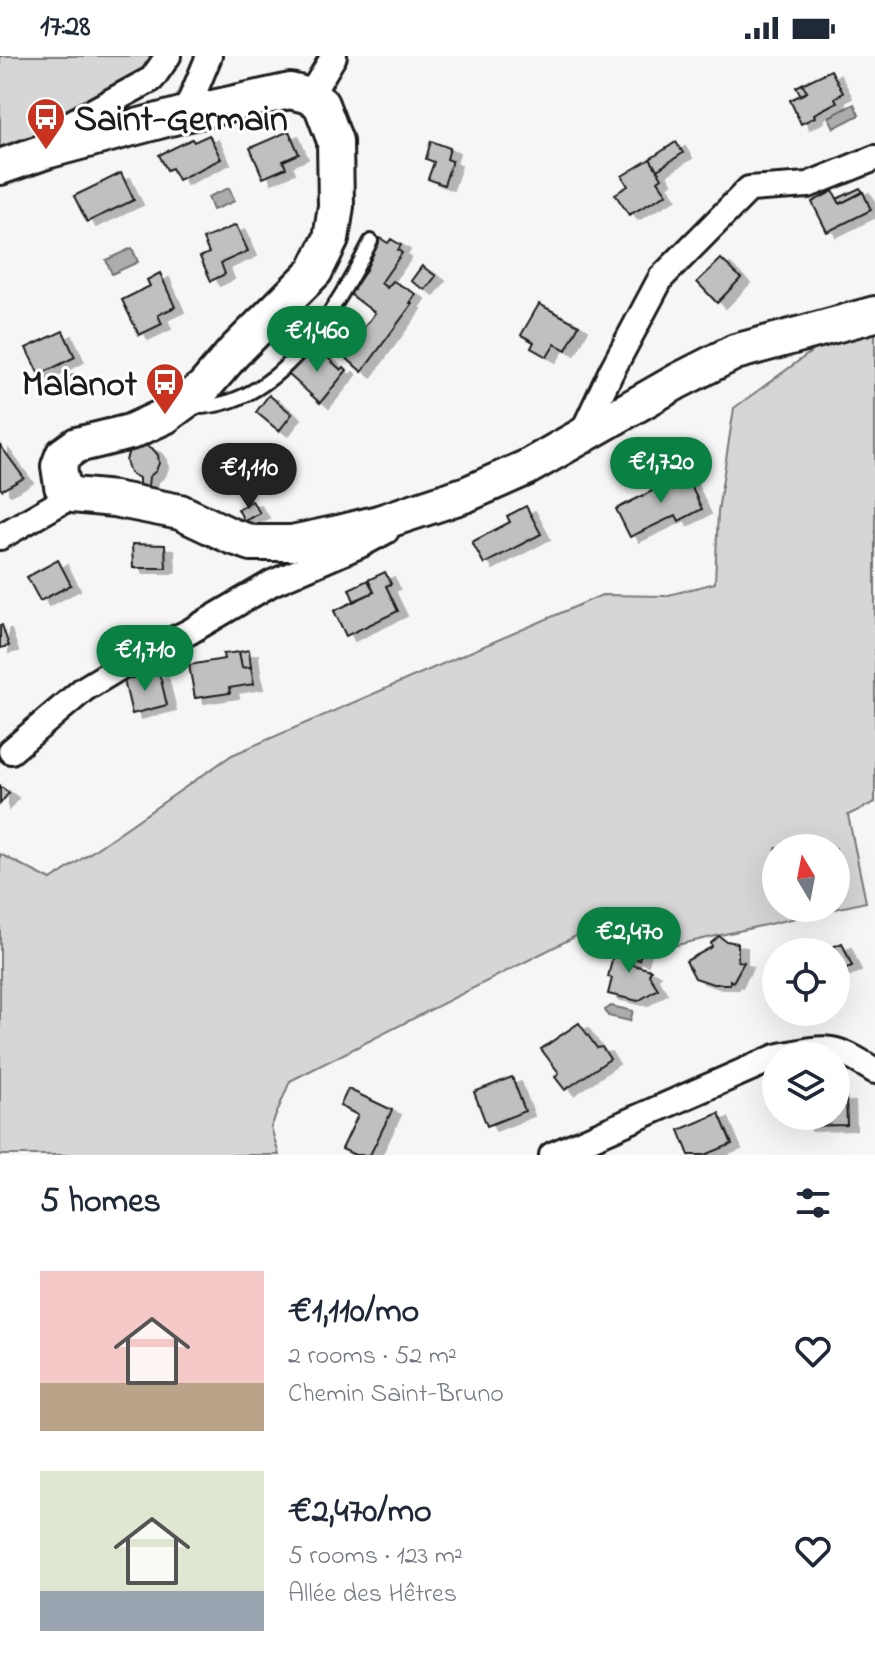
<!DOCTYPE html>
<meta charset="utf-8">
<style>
body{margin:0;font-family:"Indie Flower",sans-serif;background:#f2f2f3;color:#1f2937;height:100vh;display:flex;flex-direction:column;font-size:30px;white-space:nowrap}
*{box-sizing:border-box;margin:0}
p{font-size:26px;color:#747a83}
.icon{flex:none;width:44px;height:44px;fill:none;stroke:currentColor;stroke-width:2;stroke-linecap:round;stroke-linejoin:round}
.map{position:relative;height:1099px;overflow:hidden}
.side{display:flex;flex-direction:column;background:#fff;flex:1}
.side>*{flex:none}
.needle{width:52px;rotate:350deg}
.fabs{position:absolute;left:762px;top:778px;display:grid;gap:16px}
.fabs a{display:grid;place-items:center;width:88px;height:88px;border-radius:50%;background:#fff;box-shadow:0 8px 32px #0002;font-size:40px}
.price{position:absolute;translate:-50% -68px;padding:0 18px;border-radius:28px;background:#0b8043;color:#fff;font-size:26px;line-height:52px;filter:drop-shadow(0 2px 4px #0008)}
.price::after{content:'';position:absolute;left:50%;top:48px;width:24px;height:18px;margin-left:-12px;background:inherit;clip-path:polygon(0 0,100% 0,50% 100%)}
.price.on{background:#222;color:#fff}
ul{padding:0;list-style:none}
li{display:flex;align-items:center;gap:24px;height:200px;padding:0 40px}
li span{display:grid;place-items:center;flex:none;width:224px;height:160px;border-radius:0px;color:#555}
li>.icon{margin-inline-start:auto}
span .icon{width:96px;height:96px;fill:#fffc;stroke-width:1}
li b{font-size:34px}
h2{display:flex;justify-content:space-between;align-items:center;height:96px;padding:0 40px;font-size:34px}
.status{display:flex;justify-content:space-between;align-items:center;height:56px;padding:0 40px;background:#fff;direction:ltr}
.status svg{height:22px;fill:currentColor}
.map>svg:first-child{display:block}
</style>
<div class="status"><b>17:28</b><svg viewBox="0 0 49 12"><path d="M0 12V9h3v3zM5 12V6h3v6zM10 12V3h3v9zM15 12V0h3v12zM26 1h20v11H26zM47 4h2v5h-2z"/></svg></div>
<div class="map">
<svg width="875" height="1099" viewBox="0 0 875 1099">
<defs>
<filter id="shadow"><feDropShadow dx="9" dy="5" stdDeviation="0" flood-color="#0004"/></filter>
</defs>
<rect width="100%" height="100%" fill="#f6f6f6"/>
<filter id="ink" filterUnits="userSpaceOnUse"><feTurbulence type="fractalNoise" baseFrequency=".0125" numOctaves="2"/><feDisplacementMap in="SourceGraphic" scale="16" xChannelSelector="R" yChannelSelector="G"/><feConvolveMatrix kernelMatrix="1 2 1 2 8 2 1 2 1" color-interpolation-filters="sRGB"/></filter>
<g filter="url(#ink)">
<g fill="#d6d6d6" stroke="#797979" stroke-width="2" fill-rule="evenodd">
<path d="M0 0H159L151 12 0 98Z"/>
<path d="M875 277V746L848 759 866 846 668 891 631 859 580 878 290 1025 271 1071 279 1099H0V798L51 824 232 699 602 539 665 540 715 527 718 455 734 352 822 288ZM776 792H836V852H776Z"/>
</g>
<g fill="#acacac" stroke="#727272" stroke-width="2">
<path d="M854 48 859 59 834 72 829 61Z"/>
<path d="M229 132 235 145 213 154 208 141Z"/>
<path d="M132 192 138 206 112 218 106 204Z"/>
<path d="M73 319 81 332 52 344 47 331Z"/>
<path d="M611 950 633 955 630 965 608 960 605 954Z"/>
</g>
<g fill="#c0c0c0" stroke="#1c1c1c" stroke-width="2" filter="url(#shadow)">
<path d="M831 14 843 37 835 42 837 46 814 58 815 61 801 68 790 44 807 36 802 28Z"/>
<path d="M802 28 807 36 801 39 796 31Z"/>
<path d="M289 75 299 98 283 105 286 112 263 122 250 92Z"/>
<path d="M209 79 221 103 178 124 172 112 167 114 159 99 192 83 194 86Z"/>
<path d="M431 85 450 92 447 103 452 105 444 129 428 123 434 106 426 103Z"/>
<path d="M676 86 683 97 657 114 650 103Z"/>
<path d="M650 103 662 122 658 125 667 138 629 159 615 138 628 130 622 120Z"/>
<path d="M121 117 134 144 87 166 74 140Z"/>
<path d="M860 132 863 136 840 148 837 143Z"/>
<path d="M833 135 840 148 863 136 871 154 827 176 812 146Z"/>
<path d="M236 169 248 195 221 207 225 218 211 225 200 201 209 197 203 183Z"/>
<path d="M380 182 388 187 391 183 401 189 398 194 402 197 381 227 387 232 393 225 416 238 410 247 412 248 362 316 343 299 375 257 350 238 365 216Z"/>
<path d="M721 203 741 222 717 247 697 226Z"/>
<path d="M422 210 436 220 425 234 411 225Z"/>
<path d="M160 217 175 251 158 259 162 268 139 279 122 244 150 230 147 224Z"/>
<path d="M539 248 579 269 566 294 555 288 547 301 531 292 534 286 521 279Z"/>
<path d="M63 275 75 301 39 319 26 292Z"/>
<path d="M315 290 341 314 344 311 347 314 320 347 288 318Z"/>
<path d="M269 339 292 358 279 375 256 356Z"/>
<path d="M0 389 24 422 2 434 0 432Z"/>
<path d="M143 389 152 392 158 399 159 407 156 415 149 421 148 430H139V422L130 417 126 405 128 397 134 391Z"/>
<path d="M683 413 702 453 679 465 676 459 630 481 616 453 662 430 659 425Z"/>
<path d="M252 445 260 457 244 465 238 453Z"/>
<path d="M526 450 541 478 484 508 472 486 510 466 507 460Z"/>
<path d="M132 488 165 489 166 512H133Z"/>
<path d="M58 504 71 529 40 545 27 521Z"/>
<path d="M385 516 391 528 386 530 398 555 346 580 334 555 374 536 368 524Z"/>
<path d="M368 524 374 536 354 545 349 533Z"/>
<path d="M0 569H2L9 590 0 592Z"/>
<path d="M249 594 251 611 242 612 239 596Z"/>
<path d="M239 596 242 612 251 611 254 628 229 632 230 637 195 642 189 609 224 603 223 598Z"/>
<path d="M159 616 167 649 132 658 124 624Z"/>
<path d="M0 730 9 737 0 748Z"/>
<path d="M719 880 726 885 738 887V905L744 906 733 926 730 924V928H713L695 922 686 905 712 891 711 887Z"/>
<path d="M616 886 642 893 639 904 632 901 630 908 651 914 649 919 658 933 638 945 608 938 612 922 608 921Z"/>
<path d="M842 887 852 910 836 916V896H821Z"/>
<path d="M579 967 597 992 602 991 610 1003 565 1034 555 1021 559 1017 541 993Z"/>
<path d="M512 1021 525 1055 487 1070 474 1036Z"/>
<path d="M348 1033 392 1054 370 1099H355L342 1093 358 1059 340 1050Z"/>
<path d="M836 1041H846L847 1069 803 1070V1060H836Z"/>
<path d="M719 1057 732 1088 705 1099H689L679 1074Z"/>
</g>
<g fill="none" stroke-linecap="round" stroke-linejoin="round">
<g stroke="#1c1c1c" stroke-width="18">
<path id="lane" d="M192 351C280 353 336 252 371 185"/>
</g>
<g stroke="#1c1c1c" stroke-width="30">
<g id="street">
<path d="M310 40 334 0"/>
<path d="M185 58 209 0"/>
<path d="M46 95 64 71 152 23 168 0"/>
<path d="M581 380 611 316 661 222 749 133 808 129 875 102"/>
<path d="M0 481 73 439"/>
<path d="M11 695 84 633 135 602 189 576 272 527 360 489 386 475"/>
<path d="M780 1000C828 990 833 988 875 1015"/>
<path d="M552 1099 776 1001"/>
</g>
</g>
<g stroke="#1c1c1c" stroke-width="40">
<path id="secondary" d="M0 111 46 95 185 58 290 35 310 40 321 48 335 85 336 150 331 183 315 215 234 296 203 332 165 360 130 376 77 389 63 399 59 410 62 430 73 439 114 443 180 456 231 480 252 487H292L339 477 379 467 467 438 526 412 678 325 735 296 875 258"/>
</g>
<use href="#lane" stroke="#fff" stroke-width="12"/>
<use href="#street" stroke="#fff" stroke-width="24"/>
<use href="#secondary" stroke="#fff" stroke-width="34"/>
</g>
</g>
<defs>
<g id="bus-pin" transform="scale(2)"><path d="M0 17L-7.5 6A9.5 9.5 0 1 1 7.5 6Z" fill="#c8321e" stroke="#fff"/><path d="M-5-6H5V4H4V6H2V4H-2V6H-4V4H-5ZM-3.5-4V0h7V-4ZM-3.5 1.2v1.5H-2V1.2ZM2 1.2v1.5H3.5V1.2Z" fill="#fff"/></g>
</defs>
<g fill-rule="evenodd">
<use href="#bus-pin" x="46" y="61"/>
<use href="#bus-pin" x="165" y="326"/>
</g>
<g text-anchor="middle" stroke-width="6" stroke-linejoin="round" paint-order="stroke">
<g font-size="36" font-weight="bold" fill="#1c1c1c" stroke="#fff" text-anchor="start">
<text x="74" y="74">Saint-Germain</text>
<text x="137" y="339" text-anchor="end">Malanot</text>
</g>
</g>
</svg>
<div class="fabs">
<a><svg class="needle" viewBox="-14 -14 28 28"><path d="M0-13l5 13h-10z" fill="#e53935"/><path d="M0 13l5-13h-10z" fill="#747a83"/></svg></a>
<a><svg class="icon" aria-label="locate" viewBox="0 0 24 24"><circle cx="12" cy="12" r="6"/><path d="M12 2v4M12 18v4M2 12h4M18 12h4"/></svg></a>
<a><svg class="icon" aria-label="layers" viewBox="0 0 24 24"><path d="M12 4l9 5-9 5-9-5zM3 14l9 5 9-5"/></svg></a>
</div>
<b class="price" style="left:317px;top:318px">€1,460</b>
<b class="price" style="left:661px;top:449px">€1,720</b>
<b class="price on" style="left:249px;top:455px">€1,110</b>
<b class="price" style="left:145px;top:637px">€1,710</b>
<b class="price" style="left:629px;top:919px">€2,470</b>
</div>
<section class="side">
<h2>5 homes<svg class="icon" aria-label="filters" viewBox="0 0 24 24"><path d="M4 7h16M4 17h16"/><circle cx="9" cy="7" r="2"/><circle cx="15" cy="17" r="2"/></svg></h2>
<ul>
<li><span style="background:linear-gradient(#f6c9c9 70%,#b9a48a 0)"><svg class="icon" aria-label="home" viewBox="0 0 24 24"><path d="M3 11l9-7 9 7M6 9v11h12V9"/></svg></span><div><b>€1,110/mo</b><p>2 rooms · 52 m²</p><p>Chemin Saint-Bruno</p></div><svg class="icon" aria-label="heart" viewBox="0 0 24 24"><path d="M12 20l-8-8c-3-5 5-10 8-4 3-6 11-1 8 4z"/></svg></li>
<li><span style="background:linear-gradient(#dfe7d0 75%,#9aa5b1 0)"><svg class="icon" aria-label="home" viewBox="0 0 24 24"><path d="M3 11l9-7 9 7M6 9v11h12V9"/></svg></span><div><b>€2,470/mo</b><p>5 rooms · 123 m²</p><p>Allée des Hêtres</p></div><svg class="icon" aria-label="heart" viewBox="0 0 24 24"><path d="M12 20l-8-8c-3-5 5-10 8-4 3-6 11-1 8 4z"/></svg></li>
</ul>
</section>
